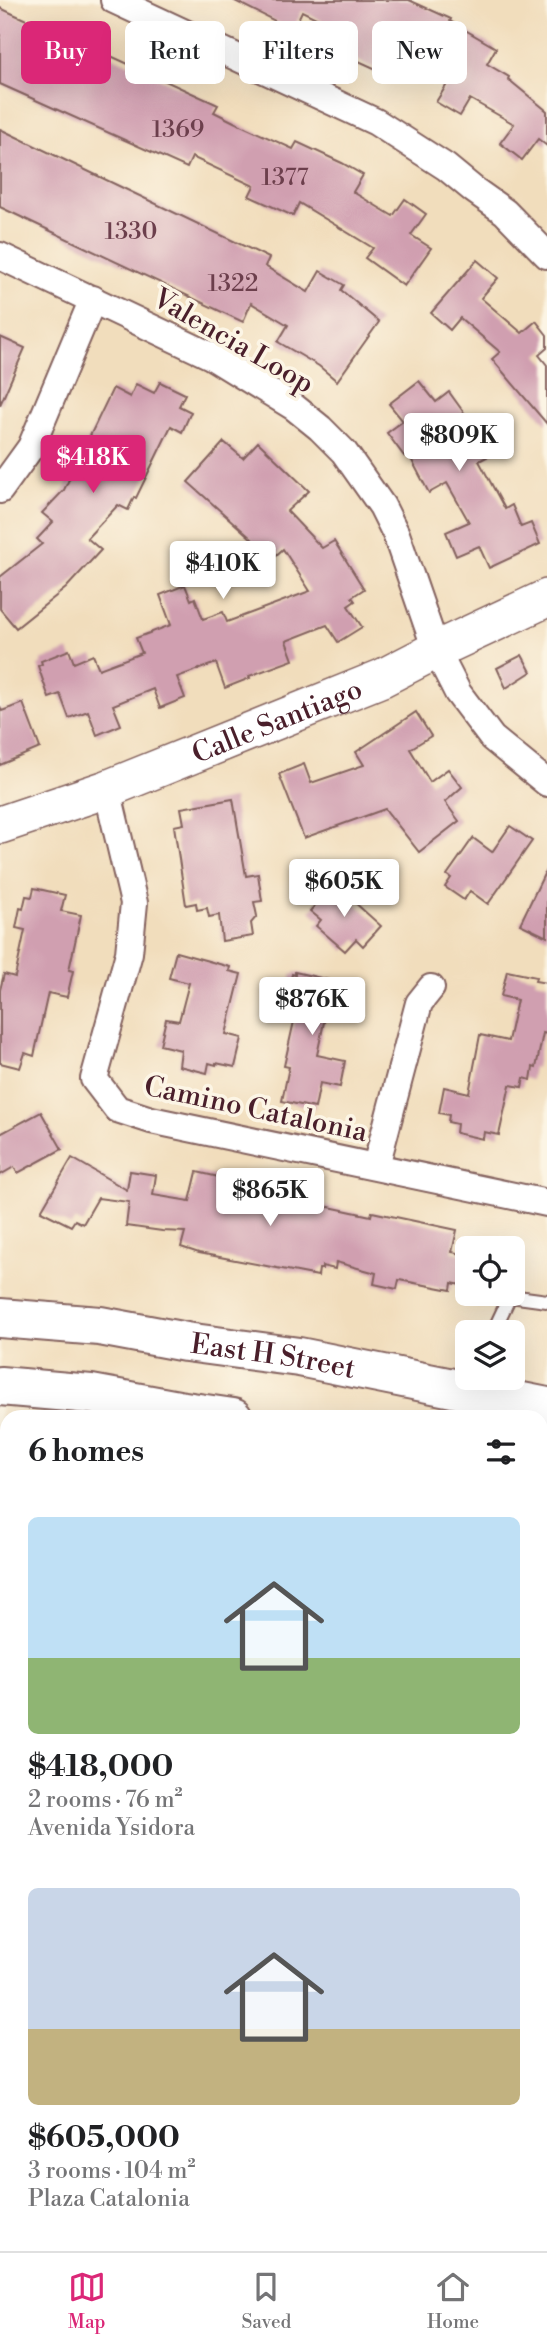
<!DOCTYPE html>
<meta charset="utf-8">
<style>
body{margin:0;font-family:"Libre Bodoni",serif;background:#f6f6f6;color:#202124;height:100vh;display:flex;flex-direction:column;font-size:26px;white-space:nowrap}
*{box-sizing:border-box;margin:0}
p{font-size:23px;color:#757577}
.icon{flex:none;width:38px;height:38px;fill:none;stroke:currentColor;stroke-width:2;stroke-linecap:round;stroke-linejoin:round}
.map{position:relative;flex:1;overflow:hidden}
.panel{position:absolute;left:0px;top:1410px;width:548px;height:842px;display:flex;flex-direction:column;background:#fff;border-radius:21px 21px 0 0;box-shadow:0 7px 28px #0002}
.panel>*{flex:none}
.hud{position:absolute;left:21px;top:21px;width:506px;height:63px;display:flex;gap:14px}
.buttons{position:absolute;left:455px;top:1236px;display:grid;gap:14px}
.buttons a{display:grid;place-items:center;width:70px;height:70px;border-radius:10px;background:#fff;box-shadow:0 7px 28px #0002;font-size:35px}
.price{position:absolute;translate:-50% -60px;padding:0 16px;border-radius:7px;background:#fff;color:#222;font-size:23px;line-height:46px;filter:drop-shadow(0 2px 4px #0008)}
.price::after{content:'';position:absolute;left:50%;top:42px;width:21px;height:16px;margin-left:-10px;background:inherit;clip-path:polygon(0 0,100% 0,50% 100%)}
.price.current{background:#db2777;color:#fff}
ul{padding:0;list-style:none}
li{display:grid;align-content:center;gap:14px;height:371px;padding:0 28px}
li span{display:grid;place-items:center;height:217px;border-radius:10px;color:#555}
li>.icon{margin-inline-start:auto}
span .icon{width:126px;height:126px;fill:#fffc;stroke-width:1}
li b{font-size:30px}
h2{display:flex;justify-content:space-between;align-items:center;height:84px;padding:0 28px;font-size:30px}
.pill{padding:0 24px;border-radius:10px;background:#fff;box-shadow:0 7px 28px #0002;font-size:24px;line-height:63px}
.pill.current{background:#db2777;color:#fff}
.tab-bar{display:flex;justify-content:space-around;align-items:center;height:98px;border-top:2px solid #e0e0e0;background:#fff;font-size:19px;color:#757577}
.tab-bar a{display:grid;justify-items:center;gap:4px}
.tab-bar .current{color:#db2777}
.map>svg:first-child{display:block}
</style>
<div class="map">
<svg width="547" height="2251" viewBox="0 0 547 2251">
<rect width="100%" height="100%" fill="#fcf5e5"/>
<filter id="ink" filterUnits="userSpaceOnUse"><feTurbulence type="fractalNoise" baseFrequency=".0143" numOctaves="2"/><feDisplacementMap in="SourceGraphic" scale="14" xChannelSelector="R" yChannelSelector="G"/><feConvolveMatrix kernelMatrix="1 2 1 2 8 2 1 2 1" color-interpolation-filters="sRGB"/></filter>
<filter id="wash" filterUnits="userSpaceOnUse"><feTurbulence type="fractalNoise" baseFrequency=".00686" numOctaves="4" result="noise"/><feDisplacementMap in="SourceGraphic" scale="28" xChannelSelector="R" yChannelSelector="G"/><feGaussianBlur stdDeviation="1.57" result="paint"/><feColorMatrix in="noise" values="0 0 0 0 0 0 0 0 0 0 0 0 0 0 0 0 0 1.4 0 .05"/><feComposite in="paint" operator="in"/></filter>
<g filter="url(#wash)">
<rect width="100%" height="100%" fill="#f1ddbc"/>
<g id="blocks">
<g fill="#d09fb0">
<path d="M233 0H409L451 19 450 21 496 48 487 64 509 77 508 79 547 111V146L538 139 522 160 500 143 514 124 470 99 460 116 436 102 451 78 408 58 398 79 341 53 349 34 302 11 293 30Z"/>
<path d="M0 8 88 48 89 46 218 105 214 112 234 122 293 149 297 142 342 163 363 175 353 192 393 216 405 199 426 214 411 235 431 248 404 286 365 258 373 248 299 203 293 216 249 196 254 186 192 157 187 168 0 84Z"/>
<path d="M0 129 269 258 265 266 308 292 320 271 344 285 341 290 379 322 337 381 319 366 278 342 288 325 251 303 243 322 0 207Z"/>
<path d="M477 260 498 278 481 298 522 333 536 321 547 335V348L539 355 547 365V424L492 359 500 352 460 318 450 330 431 313Z"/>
<path d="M0 337 25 348 0 405Z"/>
<path d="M419 381 436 402 449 392 480 435 483 433 494 453 479 461 505 509 512 505 521 527 531 523 540 544 489 568 479 546 456 556 446 532 469 522 447 483 429 493 408 453 404 456 387 433 403 421 389 404Z"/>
<path d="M160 382 185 394 179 406 191 412 182 432 171 426 136 498 134 497 128 510 118 505 87 538 101 550 66 588 16 628 0 609V577L42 544 37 539 53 522 42 513 64 490 113 388 130 397 136 384 154 393Z"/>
<path d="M224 442 243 458 258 442 309 491 287 511 322 548 334 541 364 589 352 597 355 601 348 606 362 627 338 642 327 625 286 641 293 660 249 676 250 678 225 688 216 663 177 677 185 698 160 708 153 689 113 705 121 725 97 735 88 711 69 718 60 694 49 698 38 666 42 664 41 661 69 650 74 663 93 655 99 669 142 653 136 638 171 625 160 595 185 585 191 600 195 598 203 619 223 612 227 622 310 591 283 549 271 560 266 556 257 564 242 548 252 539 188 482Z"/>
<path d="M522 655 531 672 506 688 497 668Z"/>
<path d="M23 703 40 748 0 765V706L2 711Z"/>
<path d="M416 712 431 736 410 749 430 782 448 769 462 787 445 802 459 821 419 852 385 809 304 838 279 774 304 764 311 783 364 765 356 752Z"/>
<path d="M233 799 246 876 258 874 262 901 254 902 257 916 251 923 253 936 222 941 219 915 209 917 207 908 197 910 196 903 186 905 174 826 184 824 181 808Z"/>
<path d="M510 826 532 841 488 904 470 891 464 900 445 887 451 878 447 875 473 838 492 852Z"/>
<path d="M547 868V937L520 924Z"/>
<path d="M334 884 381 926 363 946 356 939 345 951 316 926 321 920 310 911Z"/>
<path d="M34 888 65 895 61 911 81 915 69 970 73 971 67 997 48 993 34 1056 25 1053 20 1068 0 1063V990L4 974 15 977 25 930 16 928 20 908 23 909 26 896 32 897Z"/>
<path d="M176 952 230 967 229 971 241 974 226 1034 242 1038 235 1067 216 1063V1065L209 1063 207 1073 179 1066 181 1050 160 1045 166 1019 179 1021 189 983 169 978Z"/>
<path d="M507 971 536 977 535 981 547 983V1034L543 1033 536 1068 533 1067 531 1080 524 1078 522 1087 510 1085 499 1135 484 1132 483 1139 456 1133 457 1124 448 1122 449 1115 439 1113 444 1087 469 1093 480 1035 508 1041 517 1000 501 996Z"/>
<path d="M295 972 355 986 349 1012 327 1008 317 1055 345 1061 340 1087 320 1083 315 1108 282 1101 289 1067 284 1066 297 1008 285 1005 292 974 295 975Z"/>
<path d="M41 1112 62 1149 18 1173 14 1167 0 1175V1134Z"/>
<path d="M72 1158 127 1190 130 1171 156 1175 153 1195 190 1201 197 1172 283 1192 282 1197 371 1216 372 1212 457 1230 452 1252 467 1255 461 1285 452 1283 451 1290 399 1280 397 1289 374 1284 376 1273 336 1262 335 1269 322 1266V1269H319L318 1276 199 1253 181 1247 185 1232 162 1231 126 1226 129 1202 98 1198 83 1224 75 1220 71 1226 41 1211Z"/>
</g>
</g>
</g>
<g filter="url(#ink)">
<use href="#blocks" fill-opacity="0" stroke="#84625e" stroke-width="2"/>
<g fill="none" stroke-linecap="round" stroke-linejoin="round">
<g stroke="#84625e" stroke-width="16">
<g id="lane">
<path d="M493 1332 510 1296 547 1301"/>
<path d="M0 1618 7 1621"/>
<path d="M541 1838H547"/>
<path d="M0 1934 1 1933"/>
<path d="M0 2015 7 2019"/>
<path d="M541 2233 547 2232"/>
<path d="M101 2245 102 2251"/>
<path d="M260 2245 268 2251"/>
<path d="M431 2251 467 2245"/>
</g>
</g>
<g stroke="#84625e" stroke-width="30">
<g id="street">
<path d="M114 0 376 122 446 167 474 190 505 212 547 255"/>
<path d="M0 256 211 356 294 407 320 428 344 452 382 506 396 534 436 650 458 693 492 738 547 783"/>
<path d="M0 490 31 447 93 299"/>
<path d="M107 789 134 903 129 953 94 1079 117 1109 151 1120 547 1203"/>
<path d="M376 1166 419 1003 431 988"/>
<path d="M541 2025 547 2024"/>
<path d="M7 2123 1 2197 7 2224"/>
<path d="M12 2245 13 2251"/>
</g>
</g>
<g stroke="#84625e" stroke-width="40">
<g id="secondary">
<path id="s1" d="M0 825 107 789 382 678 436 650 547 598"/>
</g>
</g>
<g stroke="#84625e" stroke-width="42">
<g id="primary">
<path id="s2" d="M0 1318 100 1326 186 1342 299 1357 547 1407"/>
<path d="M0 1386 91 1394 178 1410 233 1418"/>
<path d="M541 1475 547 1477"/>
</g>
</g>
<use href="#lane" stroke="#fff" stroke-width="12"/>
<use href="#street" stroke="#fff" stroke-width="26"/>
<use href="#secondary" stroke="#fff" stroke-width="37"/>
<use href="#primary" stroke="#fff" stroke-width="38"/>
</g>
</g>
<g text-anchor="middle" stroke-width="7" stroke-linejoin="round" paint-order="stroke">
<g font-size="24" fill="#6c3f4c">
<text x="178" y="137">1369</text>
<text x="285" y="185">1377</text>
<text x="131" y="239">1330</text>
<text x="233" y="291">1322</text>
</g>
<g font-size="28" fill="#4a1f2b" stroke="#fcf5e5">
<text transform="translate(234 340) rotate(30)" y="10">Valencia Loop</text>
<text dy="10" stroke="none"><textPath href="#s1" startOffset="296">Calle Santiago</textPath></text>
<text transform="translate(256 1108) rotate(12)" y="10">Camino Catalonia</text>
<text dy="10" stroke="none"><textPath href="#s2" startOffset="276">East H Street</textPath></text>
</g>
</g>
</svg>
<div class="buttons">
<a><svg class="icon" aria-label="locate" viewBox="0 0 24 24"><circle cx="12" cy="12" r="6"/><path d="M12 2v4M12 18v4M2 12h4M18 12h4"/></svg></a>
<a><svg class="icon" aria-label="layers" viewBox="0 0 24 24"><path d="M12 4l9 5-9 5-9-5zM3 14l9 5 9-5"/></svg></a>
</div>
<b class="price" style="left:459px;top:473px">$809K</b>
<b class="price current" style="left:93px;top:495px">$418K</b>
<b class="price" style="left:223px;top:601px">$410K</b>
<b class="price" style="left:344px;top:919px">$605K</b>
<b class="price" style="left:312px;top:1037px">$876K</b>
<b class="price" style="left:270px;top:1228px">$865K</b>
<div class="hud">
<a class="pill current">Buy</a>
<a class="pill">Rent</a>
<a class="pill">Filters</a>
<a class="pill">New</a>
</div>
<section class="panel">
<h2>6 homes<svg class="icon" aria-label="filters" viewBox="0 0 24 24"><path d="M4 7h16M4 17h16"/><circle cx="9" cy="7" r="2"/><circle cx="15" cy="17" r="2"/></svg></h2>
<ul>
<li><span style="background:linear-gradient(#bfe0f5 65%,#8fb573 0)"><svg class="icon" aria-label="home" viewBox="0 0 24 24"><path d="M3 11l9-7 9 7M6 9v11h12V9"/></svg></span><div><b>$418,000</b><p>2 rooms · 76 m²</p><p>Avenida Ysidora</p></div></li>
<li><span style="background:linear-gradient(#c9d6e8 65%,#c2b280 0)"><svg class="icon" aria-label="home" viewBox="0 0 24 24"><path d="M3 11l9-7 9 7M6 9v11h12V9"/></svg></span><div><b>$605,000</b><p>3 rooms · 104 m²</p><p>Plaza Catalonia</p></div></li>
</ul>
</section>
</div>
<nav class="tab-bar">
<a class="current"><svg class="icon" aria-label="map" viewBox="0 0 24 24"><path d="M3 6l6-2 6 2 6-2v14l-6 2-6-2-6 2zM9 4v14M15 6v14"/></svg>Map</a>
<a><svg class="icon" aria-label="saved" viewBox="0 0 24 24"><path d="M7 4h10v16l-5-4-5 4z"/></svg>Saved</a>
<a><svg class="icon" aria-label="home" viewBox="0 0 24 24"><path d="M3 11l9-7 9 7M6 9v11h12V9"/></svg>Home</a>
</nav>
